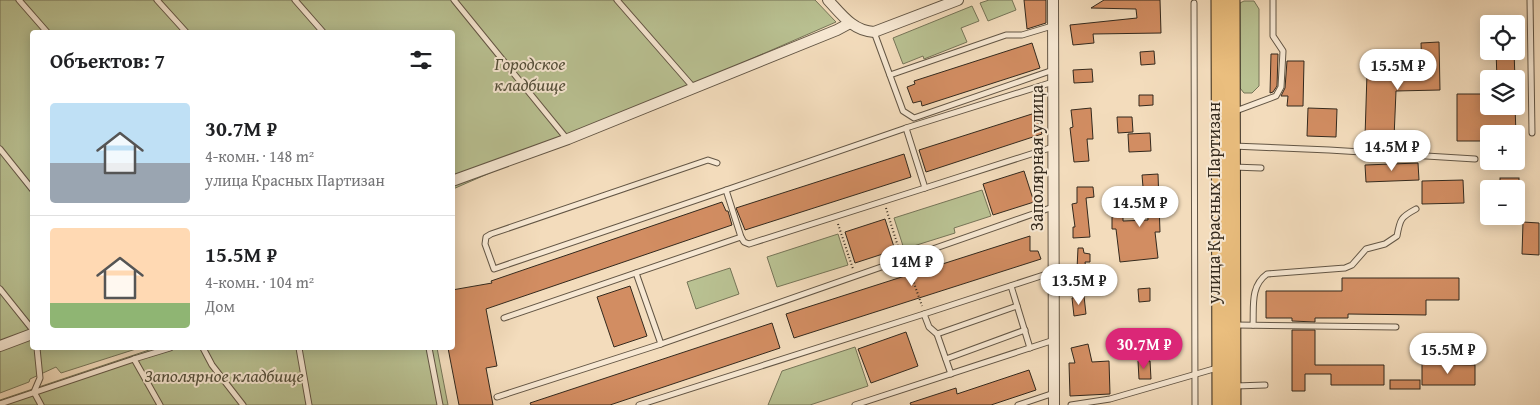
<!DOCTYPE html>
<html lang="ru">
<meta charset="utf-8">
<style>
body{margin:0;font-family:"Gentium Book Plus",serif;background:#f2f2f2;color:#202124;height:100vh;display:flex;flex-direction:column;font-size:19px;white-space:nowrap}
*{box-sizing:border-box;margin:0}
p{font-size:16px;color:#757577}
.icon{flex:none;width:28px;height:28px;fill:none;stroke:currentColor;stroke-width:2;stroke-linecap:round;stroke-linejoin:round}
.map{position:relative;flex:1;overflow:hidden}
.drawer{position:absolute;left:30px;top:30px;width:425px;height:320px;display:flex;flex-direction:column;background:#fff;border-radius:5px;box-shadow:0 2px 12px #0003}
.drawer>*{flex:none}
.tools{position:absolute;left:1480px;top:15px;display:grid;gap:10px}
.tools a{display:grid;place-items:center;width:45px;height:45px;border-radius:5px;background:#fff;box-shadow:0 2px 12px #0003;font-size:25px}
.price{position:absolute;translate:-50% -42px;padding:0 11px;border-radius:18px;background:#fff;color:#222;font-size:16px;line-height:32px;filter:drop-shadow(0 1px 2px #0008)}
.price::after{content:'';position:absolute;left:50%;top:30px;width:15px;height:11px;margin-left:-8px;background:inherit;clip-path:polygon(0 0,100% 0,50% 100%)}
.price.active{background:#db2777;color:#fff}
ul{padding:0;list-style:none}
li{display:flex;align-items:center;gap:15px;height:125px;padding:0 20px}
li+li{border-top:1px solid #e0e0e0}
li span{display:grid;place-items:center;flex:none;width:140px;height:100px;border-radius:5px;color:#555}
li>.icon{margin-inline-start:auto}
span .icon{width:60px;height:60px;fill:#fffc;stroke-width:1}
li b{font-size:21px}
h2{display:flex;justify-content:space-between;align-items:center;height:60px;padding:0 20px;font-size:21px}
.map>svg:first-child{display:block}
</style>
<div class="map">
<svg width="1540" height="405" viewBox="0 0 1540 405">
<rect width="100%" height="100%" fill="#f3dcbc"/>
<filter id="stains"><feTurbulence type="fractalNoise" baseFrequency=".004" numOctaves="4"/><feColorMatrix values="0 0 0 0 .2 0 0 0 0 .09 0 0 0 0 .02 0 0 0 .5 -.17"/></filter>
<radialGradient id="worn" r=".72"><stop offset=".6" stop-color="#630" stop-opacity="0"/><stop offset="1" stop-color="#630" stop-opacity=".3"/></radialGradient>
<g fill="#b9c192" stroke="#767558">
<path d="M0 0H815L836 22 453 189 452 32H32V348H139L61 373 56 367 30 379 29 382 0 393Z"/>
<path d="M989 0H1012L1016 10 988 21 980 3Z"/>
<path d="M1244 1H1254L1259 9V86L1252 93H1244L1240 88V3Z"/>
<path d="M972 6 979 21 961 28 967 42 924 59 923 56 903 64 893 38Z"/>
<path d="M982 190 991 216 954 228 955 233 904 249 894 218Z"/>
<path d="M838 234 848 265 777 287 767 257Z"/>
<path d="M730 268 739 294 696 309 687 282Z"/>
<path d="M855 347 868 386 810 405H768L782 371Z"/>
<path d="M155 348H437L448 405H0V400Z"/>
</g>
<g fill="#d28d62" stroke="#33291d">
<path d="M1024 0H1046V23L1027 29Z"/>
<path d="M1104 0H1160L1161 33 1093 34 1094 43 1073 45 1070 25 1137 18 1136 9 1091 8Z"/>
<path d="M1439 42 1440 90 1396 91 1394 138 1365 137 1367 73 1402 74V69L1422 68 1421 43Z"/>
<path d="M1032 43 1040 68 922 106 921 101 913 103 907 87 915 84 914 81Z"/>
<path d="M1154 51 1155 64 1141 65 1140 52Z"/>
<path d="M1496 51H1514L1515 79H1497Z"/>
<path d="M1271 54H1278L1277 86 1273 92 1270 93Z"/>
<path d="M1287 61H1304L1303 106H1287L1288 96H1281L1285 88Z"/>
<path d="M1092 69 1093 82 1074 83 1073 70Z"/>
<path d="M1457 94H1485V106H1515L1516 134H1485V141H1457Z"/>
<path d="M1139 95H1153V105L1139 106Z"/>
<path d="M1091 108 1093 139H1087L1089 161 1074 162 1070 128 1073 127 1071 110Z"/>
<path d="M1308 108 1337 109 1336 137 1307 136Z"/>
<path d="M1035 113 1042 134 926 172 919 150Z"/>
<path d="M1117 117H1132L1133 132 1118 133Z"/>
<path d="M1150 133 1151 151 1129 152 1128 134Z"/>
<path d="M904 154 911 177 745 230 736 208Z"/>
<path d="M1418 163 1419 180 1366 182 1365 165Z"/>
<path d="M1024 171 1034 202 993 215 983 184Z"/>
<path d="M1158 174 1160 232H1155L1158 258 1120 262 1116 229H1112V217L1123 216V221L1148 220 1146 187H1143L1142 175Z"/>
<rect x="1500" y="178" width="19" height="11"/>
<path d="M1463 180 1464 203 1422 204V181Z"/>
<path d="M1077 187H1093L1094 197 1086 198 1090 237 1073 238V227H1075L1072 204 1077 203Z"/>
<path d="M722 202 726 211H728L732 225 486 309 497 366 486 368 493 405H459L448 348H452V290L492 283 491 281Z"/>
<path d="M885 219 895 250 855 263 845 232Z"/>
<path d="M1523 222 1539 223V255L1522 254Z"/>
<path d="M1030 236V251H1038L1041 259 794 338 786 314Z"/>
<path d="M1078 248H1083L1084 253 1090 254V262H1085L1087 277 1071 279 1069 270 1077 269Z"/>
<path d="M1342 278H1459V300H1426V315L1348 314V318H1315V322L1292 321V318H1266V291H1342Z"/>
<path d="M630 286 647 336 614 347 597 297Z"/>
<path d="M1150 288V301L1139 302 1138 289Z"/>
<path d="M1084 296 1086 314 1074 316 1072 298Z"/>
<path d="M772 323 780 348 610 405H531L530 403Z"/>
<path d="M1292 330H1315V365H1384V385H1331V374H1305V391H1292Z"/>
<path d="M1135 331H1150V341H1136Z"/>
<path d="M906 332 918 366 871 383 858 349Z"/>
<path d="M1088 344 1092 362 1109 361 1110 394 1070 396 1069 363H1075L1071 348Z"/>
<path d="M1138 361H1150L1151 379H1139Z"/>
<path d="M1422 364 1475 365V385H1422Z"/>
<path d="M1029 370 1036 390 991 405H911L910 403 956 388 957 394Z"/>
<rect x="1390" y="380" width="30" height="9"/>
</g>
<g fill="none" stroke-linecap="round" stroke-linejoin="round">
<g stroke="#635645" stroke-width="7">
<g id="lane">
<path d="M19 0 47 32"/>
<path d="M157 0 186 32"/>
<path d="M295 0 323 32"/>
<path d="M454 0 567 139"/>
<path d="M617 0 693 87"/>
<path d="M1530 0 1532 133"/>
<path d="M1194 3 1195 405"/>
<path d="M874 32 903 111 914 118 1053 70"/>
<path d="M890 75 1006 35H1022L1052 26"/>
<path d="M1053 82 906 128 925 188 1053 147"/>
<path d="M1233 112 1276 96 1281 87 1283 51 1273 36V0"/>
<path d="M906 128 726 190 741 237 744 242 749 244 925 188"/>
<path d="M1233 146 1329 150 1475 159"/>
<path d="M0 149 32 189"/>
<path d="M717 163 708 160 491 234 486 237 485 244 494 269 726 190"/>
<path d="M1233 167 1261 168"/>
<path d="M636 273 661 344"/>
<path d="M1011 286 1030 348"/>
<path d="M0 289 32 329"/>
<path d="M504 318 741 237"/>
<path d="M1236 325 1396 327"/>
<path d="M1253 325C1254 307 1250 286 1267 274L1345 268 1352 265 1366 249 1385 244 1397 236C1400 219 1401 217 1416 209"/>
<path d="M937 334 1017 306"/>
<path d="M37 348 40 378 34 392 41 405"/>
<path d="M203 348 212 365 243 405"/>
<path d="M299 348 309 405"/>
<path d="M429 348 440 405"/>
<path d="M134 359 170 348"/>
<path d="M946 359 1025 330"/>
<path d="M951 374 937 334 929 327 924 314 1053 272"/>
<path d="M1236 386 1265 385"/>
<path d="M497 397 661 344 1053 207"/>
<path d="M0 404 134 359 160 405"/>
<path d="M639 405 924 314"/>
<path d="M855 405 1054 340"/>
<path d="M1018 405 1054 393"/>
<path d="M1071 405 1110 399 1217 368"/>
</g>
</g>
<g stroke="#635645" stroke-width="12">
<g id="street">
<path d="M828 0C841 14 853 31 874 32L958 0"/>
<path d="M1053 0 1054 405"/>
<path d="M452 181 568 139 837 30 850 23"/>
<path d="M0 346 32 334"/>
</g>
</g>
<g stroke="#33291d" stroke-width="17">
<g id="primary">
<path d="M1219 0 1220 405"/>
<path d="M1232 0 1233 405"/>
</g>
</g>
<g stroke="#33291d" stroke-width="2" stroke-dasharray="1 2.5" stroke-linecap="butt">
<path d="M886 208 900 253"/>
<path d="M838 224 853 269"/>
<path d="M908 266 922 306"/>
</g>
<use href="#lane" stroke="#f7e8d3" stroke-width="5"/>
<use href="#street" stroke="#f7e8d3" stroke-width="10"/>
<use href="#primary" stroke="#eabe7e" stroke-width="15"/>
</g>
<g text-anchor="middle" stroke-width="4" stroke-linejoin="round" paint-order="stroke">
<g font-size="18" font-style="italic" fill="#544f3a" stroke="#f7e8d3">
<text x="530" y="70">Городское<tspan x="530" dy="21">кладбище</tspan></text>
<text x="224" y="382">Заполярное кладбище</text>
</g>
<g font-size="18" fill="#33291d" stroke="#f7e8d3">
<text transform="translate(1037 158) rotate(-90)" y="6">Заполярная улица</text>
<text transform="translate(1214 203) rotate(-90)" y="6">улица Красных Партизан</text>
</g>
</g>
<rect width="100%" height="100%" filter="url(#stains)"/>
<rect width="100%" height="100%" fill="url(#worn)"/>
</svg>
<div class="tools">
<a><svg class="icon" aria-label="locate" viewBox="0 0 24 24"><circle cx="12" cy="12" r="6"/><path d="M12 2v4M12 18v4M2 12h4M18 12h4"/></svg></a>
<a><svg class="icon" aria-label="layers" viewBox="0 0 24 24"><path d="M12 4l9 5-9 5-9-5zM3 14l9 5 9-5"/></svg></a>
<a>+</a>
<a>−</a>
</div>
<b class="price" style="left:1398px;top:91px">15.5M ₽</b>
<b class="price" style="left:1392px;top:172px">14.5M ₽</b>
<b class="price" style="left:1140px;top:228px">14.5M ₽</b>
<b class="price" style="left:912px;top:287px">14M ₽</b>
<b class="price" style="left:1079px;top:306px">13.5M ₽</b>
<b class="price active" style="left:1144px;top:370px">30.7M ₽</b>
<b class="price" style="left:1448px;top:375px">15.5M ₽</b>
<section class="drawer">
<h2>Объектов: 7<svg class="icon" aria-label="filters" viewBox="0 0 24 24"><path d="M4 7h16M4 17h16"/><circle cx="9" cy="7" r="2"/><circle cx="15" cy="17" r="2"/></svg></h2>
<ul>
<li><span style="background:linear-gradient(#bfe0f5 60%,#9aa5b1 0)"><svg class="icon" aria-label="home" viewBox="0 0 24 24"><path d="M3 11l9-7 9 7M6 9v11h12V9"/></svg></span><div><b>30.7M ₽</b><p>4-комн. · 148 m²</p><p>улица Красных Партизан</p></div></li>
<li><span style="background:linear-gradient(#ffd9b3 75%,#8fb573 0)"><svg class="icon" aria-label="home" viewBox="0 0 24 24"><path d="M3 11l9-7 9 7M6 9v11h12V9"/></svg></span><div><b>15.5M ₽</b><p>4-комн. · 104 m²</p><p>Дом</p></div></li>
</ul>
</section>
</div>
